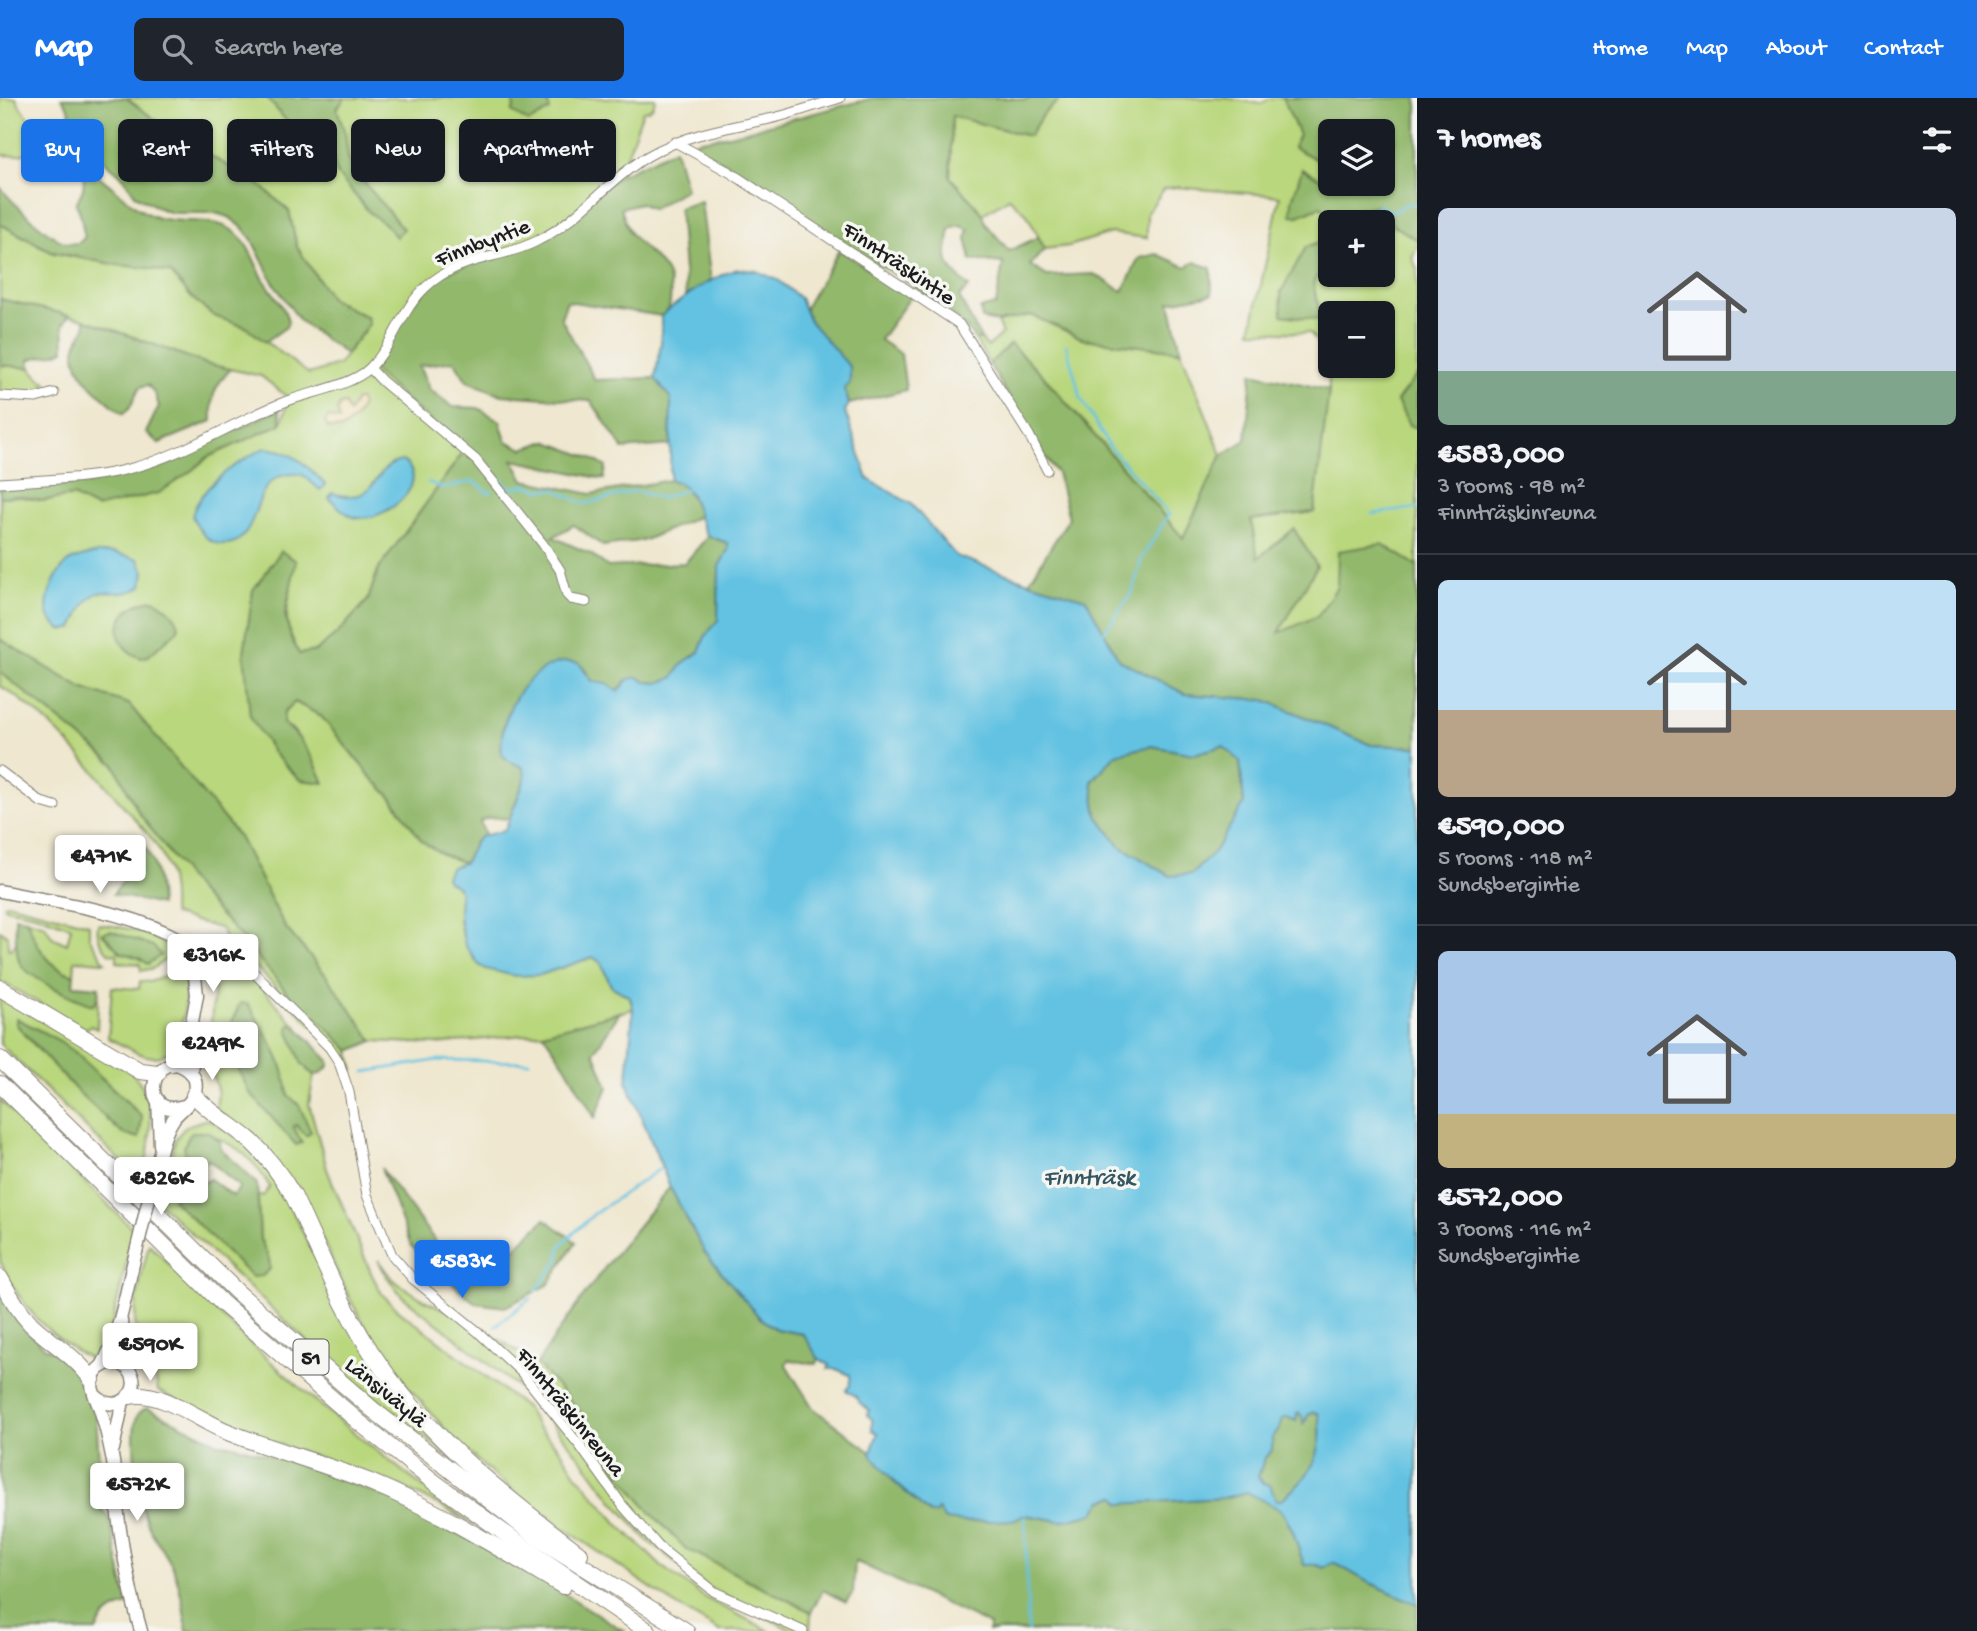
<!DOCTYPE html>
<meta charset="utf-8">
<style>
body{margin:0;font-family:"Gochi Hand",sans-serif;background:#20242c;color:#f1f3f6;height:100vh;display:flex;flex-direction:column;font-size:26px;white-space:nowrap}
*{box-sizing:border-box;margin:0}
p{font-size:23px;color:#9ea1a6}
.icon{flex:none;width:38px;height:38px;fill:none;stroke:currentColor;stroke-width:2;stroke-linecap:round;stroke-linejoin:round}
.map{position:relative;flex:1;overflow:hidden}
.sheet{display:flex;flex-direction:column;background:#171b24;width:560px}
.sheet>*{flex:none}
.banner{position:absolute;left:21px;top:21px;width:665px;height:63px;display:flex;gap:14px}
.fabs{position:absolute;left:1318px;top:21px;display:grid;gap:14px}
.fabs a{display:grid;place-items:center;width:77px;height:77px;border-radius:10px;background:#171b24;box-shadow:0 2px 5px #0004;font-size:35px}
.price{position:absolute;translate:-50% -60px;padding:0 16px;border-radius:7px;background:#fff;color:#222;font-size:23px;line-height:46px;filter:drop-shadow(0 2px 4px #0008)}
.price::after{content:'';position:absolute;left:50%;top:42px;width:21px;height:16px;margin-left:-10px;background:inherit;clip-path:polygon(0 0,100% 0,50% 100%)}
.price.selected{background:#1a73e8;color:#fff}
ul{padding:0;list-style:none}
li{display:grid;align-content:center;gap:14px;height:371px;padding:0 21px}
li+li{border-top:2px solid #363941}
li span{display:grid;place-items:center;height:217px;border-radius:10px;color:#555}
li>.icon{margin-inline-start:auto}
span .icon{width:126px;height:126px;fill:#fffc;stroke-width:1}
li b{font-size:30px}
h2{display:flex;justify-content:space-between;align-items:center;height:84px;padding:0 21px;font-size:30px}
.pill{padding:0 24px;border-radius:10px;background:#171b24;box-shadow:0 2px 5px #0004;font-size:24px;line-height:63px}
.pill.selected{background:#1a73e8;color:#fff}
header{display:flex;align-items:center;gap:42px;box-sizing:border-box;height:98px;padding:0 35px;background:#1a73e8;color:#fff}
header strong{font-size:33px}
nav{display:flex;gap:38px;margin-inline-start:auto;font-size:24px}
.search{width:490px;height:63px;background:#20242c;display:flex;align-items:center;gap:18px;box-sizing:border-box;padding:0 24px;border-radius:10px;color:#9ea1a6;font-size:26px}
main{display:flex;flex:1;min-height:0}
.map>svg:first-child{display:block}
</style>
<header>
<strong>Map</strong>
<div class="search"><svg class="icon" aria-label="search" viewBox="0 0 24 24"><circle cx="10" cy="10" r="6"/><path d="M15 15l6 6"/></svg>Search here</div>
<nav><a>Home</a><a>Map</a><a>About</a><a>Contact</a></nav>
</header>
<main>
<div class="map">
<svg width="1417" height="1533" viewBox="0 0 1417 1533">
<rect width="100%" height="100%" fill="#f6f6f2"/>
<filter id="ink" filterUnits="userSpaceOnUse"><feTurbulence type="fractalNoise" baseFrequency=".0143" numOctaves="2"/><feDisplacementMap in="SourceGraphic" scale="14" xChannelSelector="R" yChannelSelector="G"/><feConvolveMatrix kernelMatrix="1 2 1 2 8 2 1 2 1" color-interpolation-filters="sRGB"/></filter>
<filter id="wash" filterUnits="userSpaceOnUse"><feTurbulence type="fractalNoise" baseFrequency=".00686" numOctaves="4" result="noise"/><feDisplacementMap in="SourceGraphic" scale="28" xChannelSelector="R" yChannelSelector="G"/><feGaussianBlur stdDeviation="1.57" result="paint"/><feColorMatrix in="noise" values="0 0 0 0 0 0 0 0 0 0 0 0 0 0 0 0 0 1.4 0 .05"/><feComposite in="paint" operator="in"/></filter>
<g filter="url(#wash)">
<rect width="100%" height="100%" fill="#efe7cf"/>
<g fill="#b9d77d" stroke="#6a7a4c" stroke-width="2" fill-rule="evenodd">
<path d="M0 0H16C23 18 36 27 52 36V44C38 53 16 61 0 56Z"/>
<path d="M126 0H655C655 7 651 13 643 13L620 77 557 132 380 258 464 353 378 472 368 502 337 536 316 553 299 556C286 529 284 520 291 491L250 618 317 669 294 633 283 625 284 614 295 604 321 618 372 680 391 699 422 743 442 756 464 765 450 770 446 779 448 783C453 786 458 787 460 794 462 801 459 809 459 816 459 835 467 852 479 867L540 877 593 859 601 865 611 888 630 899 633 911 543 935 436 946 373 943 325 876 285 829 239 739 129 607 81 590 0 541V399L18 398 42 403 73 398 96 410 191 373 208 359 281 326 288 303 290 301 261 278 207 266 84 221 0 201V126L53 155 117 167 148 170 171 175 191 199 214 218 246 229 309 276 338 267 369 226 367 219 331 201 297 149 289 113 260 87 180 40Z"/>
<path d="M1062 0H1226L1261 6 1270 0H1283L1299 37 1327 67 1330 64V84L1327 85 1302 71 1298 118 1322 108C1341 141 1297 168 1281 194L1313 185 1330 161V177H1382V124H1351L1357 112 1379 107 1381 119 1417 142V149L1412 159 1417 171V277L1397 303 1409 327 1417 330V468L1382 446 1337 489 1318 518 1278 536 1258 461 1250 422 1314 414 1329 292 1328 258 1310 235 1251 233 1280 98 1176 89 1164 91 1147 115V140L1111 135 1069 148 1045 151 1026 115 1009 100 983 116 950 79 952 18 1029 38 1043 16ZM1330 215H1382V268H1330Z"/>
<path d="M1031 217 1084 241 1181 253 1222 357 1183 440 1039 273 989 266 975 241H981L988 249 1002 235 997 224Z"/>
<path d="M0 267 31 270 41 282 47 284C37 300 17 294 0 294Z"/>
<path d="M0 574 114 666 139 715 301 911 317 920 340 942 350 953 354 974C337 950 315 930 294 909 273 887 252 861 226 845L222 831 174 817 172 814C173 796 172 779 164 762 156 742 140 727 126 711 93 671 45 614 0 588Z"/>
<path d="M7 805 89 826V839L105 864 75 862 74 877C46 869 36 846 26 821L45 827 52 839 67 846 71 829 35 816 5 810 4 807Z"/>
<path d="M98 826C124 829 147 833 168 849L170 858 154 870 141 873 140 866 117 864V856L108 855C100 845 96 839 98 826Z"/>
<path d="M0 832 8 838V851H11L17 843C18 850 17 860 21 865 29 880 76 901 93 907L98 900 97 931 91 928 85 931 0 883Z"/>
<path d="M226 858 248 874 295 927H290L307 972 314 977 309 1006 328 1074 372 1177 382 1196 396 1210 526 1310 537 1328 561 1353 577 1377 619 1427 661 1468 707 1501 770 1533H720L677 1508 542 1415 492 1376 452 1339 404 1284 374 1243 352 1205 302 1098 216 1010 218 995 208 959 214 891 212 878 222 859Z"/>
<path d="M178 873 184 877C189 897 183 958 155 959 140 959 121 946 108 940L112 889 139 891 140 883 150 884Z"/>
<path d="M0 898 130 973C161 1002 150 1047 142 1084L0 946ZM16 921 76 955 142 1018 122 1035C84 1000 49 965 16 926Z"/>
<path d="M0 1002 134 1132 105 1256 98 1265C52 1243 20 1210 0 1163Z"/>
<path d="M207 1021 216 1025 251 1050 273 1073 335 1200 450 1357 448 1358 314 1250 159 1105 176 1040 186 1028ZM209 1034C218 1042 224 1043 233 1048 249 1058 261 1073 270 1089L263 1098H258L260 1141 269 1161 270 1171 262 1178 172 1101 202 1084 199 1076 190 1077Z"/>
<path d="M149 1146C181 1178 212 1210 245 1240 316 1307 395 1368 473 1427L435 1405 392 1385 238 1332 158 1293C158 1277 145 1268 140 1254 128 1220 141 1181 149 1146Z"/>
<path d="M378 1162 393 1182 424 1202 470 1223 537 1266 582 1316 603 1356 651 1414 685 1450 811 1514 810 1533H793L709 1490 649 1444 613 1403 587 1368 528 1297 402 1198 387 1179Z"/>
</g>
<g fill="#92b86c" stroke="#576a44" stroke-width="2">
<path d="M62 0H126L180 40 260 87 289 113 297 149 331 201 367 219 369 226 346 256 300 223 273 184 251 140 242 129 229 119 215 115H171L159 110 135 97 123 79 103 62 65 39 70 13Z"/>
<path d="M267 0H361H345L337 11 345 35 348 60 359 78 403 131 396 139 387 128 369 114 337 76 331 57 323 46 288 25Z"/>
<path d="M512 0H546L550 12 529 24 512 14 514 10Z"/>
<path d="M873 0H1013L1025 2 1029 0H1062L1043 16 1029 38 952 18 950 79 983 116 986 126 1009 153 1038 139 1045 151 1030 167 1047 178 1094 176 1123 193 1139 160 1157 156 1186 169 1195 164 1211 170 1212 196 1170 204 1181 253 1084 241 1031 217 997 224 982 221 980 211 996 207 1003 165 971 162 966 140 969 132 960 127 950 130C945 164 943 165 969 189L959 199 981 241H975C951 205 883 171 846 146 795 113 748 73 692 48L696 43 730 37Z"/>
<path d="M1283 0H1417V142L1381 119 1378 107 1357 112 1351 124H1330V161L1313 185 1322 222 1282 217 1281 194 1306 149 1324 142 1328 119 1321 108 1298 118 1291 117 1292 103 1302 71 1330 86H1382L1383 57 1395 42 1383 43 1382 33H1330V64L1327 67 1293 49 1299 37Z"/>
<path d="M675 51 686 91 652 111 640 105 621 110C624 118 626 129 631 136 654 165 677 166 669 211L661 218 567 203 561 220 595 282 655 280 671 300 670 347 623 351 591 303 502 297 467 283 454 263 419 268 429 291 453 309 478 310 500 323 506 343 523 351 546 343 591 360 606 369 604 381 513 362 524 382 591 396 670 382C688 386 693 402 700 418L645 442 603 448 574 427 553 439 591 456 608 469 685 465 708 438 728 445V452L719 469 718 522 705 539 699 554 683 565 673 580 658 585 646 584 638 579 627 582 618 593 607 586 592 583 583 569 503 629 502 656 508 662 524 670 525 680 509 721C499 720 488 717 480 724L485 737 475 744 464 765 442 756 422 743 391 699 372 680 321 618 295 604 284 614 283 625C302 639 315 663 324 685L300 682 274 656 250 618 244 555 253 492 281 453 296 463 285 517 291 540 299 556 316 553 337 536 368 502 378 472 464 353 370 270 408 209 442 176 540 142 620 77Z"/>
<path d="M85 69C107 81 130 108 150 117 179 130 218 113 241 140 251 151 255 166 262 178 270 193 285 207 288 224L286 229 265 244 246 229 214 218 191 199 171 175 148 170 117 167 53 154 0 126V89C12 104 50 141 67 145 71 146 75 145 79 145L85 139C81 126 83 117 76 106L83 91Z"/>
<path d="M701 103 711 184 686 198 679 110Z"/>
<path d="M839 152 911 198 880 242 901 256 906 292 849 306 834 253 809 222 805 210Z"/>
<path d="M0 201 69 217 63 227 64 252C50 260 43 256 29 262L31 270 0 267Z"/>
<path d="M84 221 207 266 231 271C213 289 211 299 212 323L159 345 146 335 159 308 155 296 148 287 140 289 129 311 123 316C106 301 73 279 75 252 76 244 83 234 86 227Z"/>
<path d="M1010 246 1039 273 1183 440 1222 357 1246 342 1252 275 1329 292 1314 414 1251 422 1258 460 1294 431 1317 468 1279 535 1318 518 1337 489 1338 453 1382 446 1417 468V649L1371 647 1265 602 1185 596 1119 562 1086 501 1029 484 1069 420 1057 375 1043 356 989 266Z"/>
<path d="M1417 277V330L1409 327 1397 303Z"/>
<path d="M279 311 281 326 208 359 191 373 159 395 96 410 73 398 42 403 18 398 0 399V390C35 388 73 389 107 381 168 367 223 338 279 311Z"/>
<path d="M155 502C165 508 177 518 179 529L176 534 148 558 141 560C103 545 118 504 155 502Z"/>
<path d="M0 541 81 590 129 606 239 739 285 829 325 876 373 943 350 953 317 920 301 911 240 838 197 792 139 715 114 666 0 574Z"/>
<path d="M1151 648 1194 656 1223 648 1240 663 1244 706 1214 754 1192 776 1170 778 1120 748 1097 718 1092 684 1116 656Z"/>
<path d="M137 739C155 758 159 782 160 807L113 796 128 778Z"/>
<path d="M15 819 26 821C36 846 46 869 74 877L73 887 99 889 98 900 93 907C77 902 24 878 19 863 15 850 16 832 15 819Z"/>
<path d="M111 833 153 848 161 857 148 866 139 860 120 854 102 835Z"/>
<path d="M240 905 248 906C266 935 285 963 288 997L299 1007 311 1034 306 1038 296 1027 293 1028 302 1045 296 1047 249 994 237 968 219 966 216 962Z"/>
<path d="M620 914 594 954 608 989 595 1020 566 969 543 935Z"/>
<path d="M16 920 60 943 76 955 142 1019 139 1040 122 1035 77 993 16 926Z"/>
<path d="M290 927H295L329 963V968L320 976 314 977 302 966 288 931Z"/>
<path d="M191 1034H209L220 1043 221 1051 257 1086 260 1141 269 1161 270 1171 262 1178 252 1179 172 1101 210 1081 233 1098 240 1089 209 1062 198 1068 199 1076 190 1078 184 1048Z"/>
<path d="M381 1070 447 1159 470 1170 492 1173 545 1121 576 1144 548 1187 505 1209 475 1205 411 1148Z"/>
<path d="M670 1089 705 1155 760 1220 776 1231 803 1236 819 1261 816 1266 788 1262 786 1267 813 1310 871 1354 895 1385 930 1416 938 1411 1013 1422 1025 1417 1061 1423 1094 1415 1102 1403 1116 1398 1122 1405 1223 1400 1247 1394 1281 1412 1292 1431 1304 1467 1333 1464 1368 1484 1417 1506V1533H988L990 1527 855 1463 853 1495 846 1504 823 1492 811 1514 685 1450 651 1415 603 1356 582 1316 537 1266C577 1203 622 1146 670 1089Z"/>
<path d="M0 1196 20 1226 45 1250 61 1257 85 1281 96 1315 102 1411 109 1419 128 1507C112 1511 103 1518 96 1533H0Z"/>
<path d="M147 1310 220 1346 234 1347 299 1366 397 1403 517 1466 624 1533H187C184 1512 181 1490 173 1470 166 1455 155 1442 148 1427 139 1406 128 1336 138 1316Z"/>
<path d="M1313 1314 1318 1315C1327 1354 1311 1380 1280 1402H1276L1270 1387 1263 1385 1258 1379 1264 1361 1272 1352V1340L1279 1331 1282 1321 1287 1319 1296 1323 1297 1316 1300 1315 1306 1322 1308 1317Z"/>
</g>
<path fill="#eeda9e" stroke="#857b5d" stroke-width="2" d="M356 302H360L362 308 355 320 342 331 328 330 325 324 328 319 340 322 337 313 340 307 345 306 349 315Z"/>
<g fill="#64c2e2" stroke="#406f7f" stroke-width="2" fill-rule="evenodd">
<path d="M738 171 756 173 778 182 800 200 809 222 850 269V285L844 291 849 306 845 313 868 381 911 406 956 458 1029 484 1086 501 1119 562 1185 596 1265 602 1371 647 1417 649V1506L1368 1484 1333 1464 1324 1470 1316 1467H1304L1292 1431 1281 1412 1247 1394 1223 1400 1121 1406 1115 1398 1102 1403 1094 1415 1061 1423 1025 1417 1013 1422 964 1424 945 1422 938 1412 935 1416H930L895 1385 872 1358 871 1354 878 1335 872 1332V1321L867 1317 869 1312 860 1305 855 1298 846 1292 850 1287V1277L836 1271H828L830 1267 819 1261 803 1236 776 1231 760 1220 705 1155 670 1089 627 984 633 911 630 899 611 888 601 865 593 859 540 877 515 878 486 871 479 867 465 847 459 819 460 794 457 788 448 783 446 779 450 770 464 765C470 758 472 746 479 740 488 734 498 737 506 730L525 681 524 670 507 662 502 656C496 616 534 554 579 565L592 583 607 586 618 593 621 591 627 582 638 579 646 584 658 585 673 580 683 565 699 554 705 539 718 522 719 468 728 452V445L708 438C693 420 700 388 670 382L671 301 655 280 661 245V218C684 199 709 180 738 171ZM1151 648 1194 656 1223 648 1240 663 1244 706 1214 754 1192 776 1170 778 1120 748 1097 718 1092 683 1116 656ZM1313 1314 1318 1315C1327 1352 1310 1381 1280 1402H1276L1270 1387 1263 1385 1258 1379 1264 1361 1272 1352V1340L1279 1331 1282 1321 1287 1319 1296 1323 1297 1316 1299 1315 1302 1318 1303 1326 1308 1317Z"/>
<path d="M264 350C292 351 307 368 326 387L320 392 303 377C293 375 281 376 272 383 251 399 258 449 221 446 206 445 198 430 192 418 201 386 237 365 264 350Z"/>
<path d="M403 363C436 387 377 430 351 418 343 414 335 406 329 400L332 395C381 410 370 366 403 363Z"/>
<path d="M99 455H114L138 461 144 473 142 488C121 502 105 489 94 497 82 505 79 518 73 530L62 532C56 528 50 522 48 515 44 500 56 475 67 465 75 459 89 457 99 455Z"/>
</g>
<g fill="none" stroke-linecap="round" stroke-linejoin="round">
<g stroke="#64c2e2" stroke-width="2.5">
<path d="M1366 117 1379 107 1393 114 1408 105 1417 107"/>
<path d="M1066 247 1081 300 1109 348 1169 416 1142 460 1132 495 1104 534"/>
<path d="M501 381 507 388 517 390 524 387 542 392 554 391 584 406 635 393 661 400 688 391"/>
<path d="M428 384 442 390 474 383 489 395 491 393"/>
<path d="M1372 416 1417 410"/>
<path d="M365 974 438 962 529 964"/>
<path d="M536 1193 558 1163 561 1147 594 1116 661 1070"/>
<path d="M495 1228 531 1200"/>
<path d="M1025 1417 1028 1533"/>
</g>
</g>
</g>
<g filter="url(#ink)">
<g fill="none" stroke-linecap="round" stroke-linejoin="round">
<g stroke="#868276" stroke-width="11">
<g id="minor">
<path d="M675 44 731 75 959 226 1029 337 1047 372"/>
<path d="M370 270 382 283 476 362 543 446 560 472 567 497 571 501 586 504"/>
<path d="M0 298 36 300 54 295"/>
<path d="M0 385C43 381 90 382 132 370 186 356 235 323 287 303 311 294 351 288 370 270 399 241 400 204 440 178 470 158 508 159 539 142 580 121 608 82 648 58 686 36 727 30 769 21 793 16 816 7 840 0"/>
<path d="M0 673 41 704 55 708"/>
<path d="M201 850 228 853 241 862 329 949 339 964 349 994 367 1097 392 1157 413 1181 477 1233 521 1274 580 1348 623 1408 659 1449 715 1494 803 1533"/>
</g>
</g>
<g stroke="#868276" stroke-width="15">
<g id="secondary">
<path d="M0 793C61 806 129 812 184 844"/>
<circle cx="189" cy="856" r="13"/>
<path d="M172 967 179 959 187 932 192 924 197 897 194 869"/>
<path d="M191 975 195 935 192 924"/>
<path d="M158 1002 160 1047"/>
<path d="M155 1076C159 1058 163 1036 174 1020 180 1012 191 1006 194 996 198 987 195 977 188 972 153 944 135 1023 184 1008"/>
<path d="M121 1223 123 1248 129 1272"/>
<path d="M102 1268C121 1233 126 1192 136 1154"/>
<path d="M96 1298C118 1320 147 1290 127 1270 114 1258 92 1268 92 1286 92 1294 97 1303 100 1311 105 1326 109 1343 112 1358 115 1372 115 1387 116 1401 121 1444 129 1491 141 1533"/>
<path d="M113 1351 123 1303"/>
</g>
</g>
<g stroke="#868276" stroke-width="18">
<g id="motorway">
<path d="M0 890 140 973 158 975"/>
<path d="M0 961 237 1194 372 1311 538 1440 686 1533"/>
<path d="M0 986 222 1205 360 1325 434 1384 528 1452 648 1533"/>
<path d="M194 997C211 1016 232 1027 251 1043 268 1059 281 1077 293 1097 320 1154 343 1215 380 1267 433 1344 507 1400 580 1456"/>
<path d="M0 1180C9 1197 18 1212 31 1226 52 1246 76 1258 92 1282"/>
<path d="M130 1298C160 1291 200 1323 228 1334 275 1353 323 1365 370 1384 438 1412 500 1451 563 1488"/>
</g>
</g>
<use href="#minor" stroke="#fff" stroke-width="9"/>
<use href="#secondary" stroke="#fff" stroke-width="12"/>
<use href="#motorway" stroke="#fff" stroke-width="16"/>
<g stroke="#868276" stroke-width="15" stroke-linecap="butt">
<path id="secondary-bridge" d="M136 1154 155 1076"/>
</g>
<use href="#secondary-bridge" stroke="#fff" stroke-width="12"/>
</g>
</g>
<g text-anchor="middle" stroke-width="7" stroke-linejoin="round" paint-order="stroke">
<rect fill="#f6f6f2" stroke="#5d5d5c" stroke-width="2" x="293.5" y="1241.5" width="35" height="35" rx="5"/>
<g font-size="21" font-weight="bold" fill="#1c1c1c">
<text x="311" y="1266">51</text>
</g>
<g font-size="23" fill="#1c1c1c" stroke="#f6f6f2">
<text transform="translate(482 143) rotate(-21)" y="8">Finnbyntie</text>
<text transform="translate(900 164) rotate(34)" y="8">Finnträskintie</text>
<text transform="translate(387 1293) rotate(39)" y="8">Länsiväylä</text>
<text transform="translate(572 1313) rotate(51)" y="8">Finnträskinreuna</text>
</g>
<g font-size="24" font-style="italic" fill="#355661" stroke="#f6f6f2">
<text x="1089" y="1086">Finnträsk</text>
</g>
</g>
</svg>
<div class="fabs">
<a><svg class="icon" aria-label="layers" viewBox="0 0 24 24"><path d="M12 4l9 5-9 5-9-5zM3 14l9 5 9-5"/></svg></a>
<a>+</a>
<a>−</a>
</div>
<b class="price" style="left:100px;top:797px">€471K</b>
<b class="price" style="left:213px;top:896px">€316K</b>
<b class="price" style="left:212px;top:984px">€249K</b>
<b class="price" style="left:161px;top:1119px">€826K</b>
<b class="price selected" style="left:462px;top:1202px">€583K</b>
<b class="price" style="left:150px;top:1285px">€590K</b>
<b class="price" style="left:137px;top:1425px">€572K</b>
<div class="banner">
<a class="pill selected">Buy</a>
<a class="pill">Rent</a>
<a class="pill">Filters</a>
<a class="pill">New</a>
<a class="pill">Apartment</a>
</div>
</div>
<section class="sheet">
<h2>7 homes<svg class="icon" aria-label="filters" viewBox="0 0 24 24"><path d="M4 7h16M4 17h16"/><circle cx="9" cy="7" r="2"/><circle cx="15" cy="17" r="2"/></svg></h2>
<ul>
<li><span style="background:linear-gradient(#c9d6e8 75%,#7fa58c 0)"><svg class="icon" aria-label="home" viewBox="0 0 24 24"><path d="M3 11l9-7 9 7M6 9v11h12V9"/></svg></span><div><b>€583,000</b><p>3 rooms · 98 m²</p><p>Finnträskinreuna</p></div></li>
<li><span style="background:linear-gradient(#bfe0f5 60%,#b9a48a 0)"><svg class="icon" aria-label="home" viewBox="0 0 24 24"><path d="M3 11l9-7 9 7M6 9v11h12V9"/></svg></span><div><b>€590,000</b><p>5 rooms · 118 m²</p><p>Sundsbergintie</p></div></li>
<li><span style="background:linear-gradient(#a9c7e8 75%,#c2b280 0)"><svg class="icon" aria-label="home" viewBox="0 0 24 24"><path d="M3 11l9-7 9 7M6 9v11h12V9"/></svg></span><div><b>€572,000</b><p>3 rooms · 116 m²</p><p>Sundsbergintie</p></div></li>
</ul>
</section>
</main>
